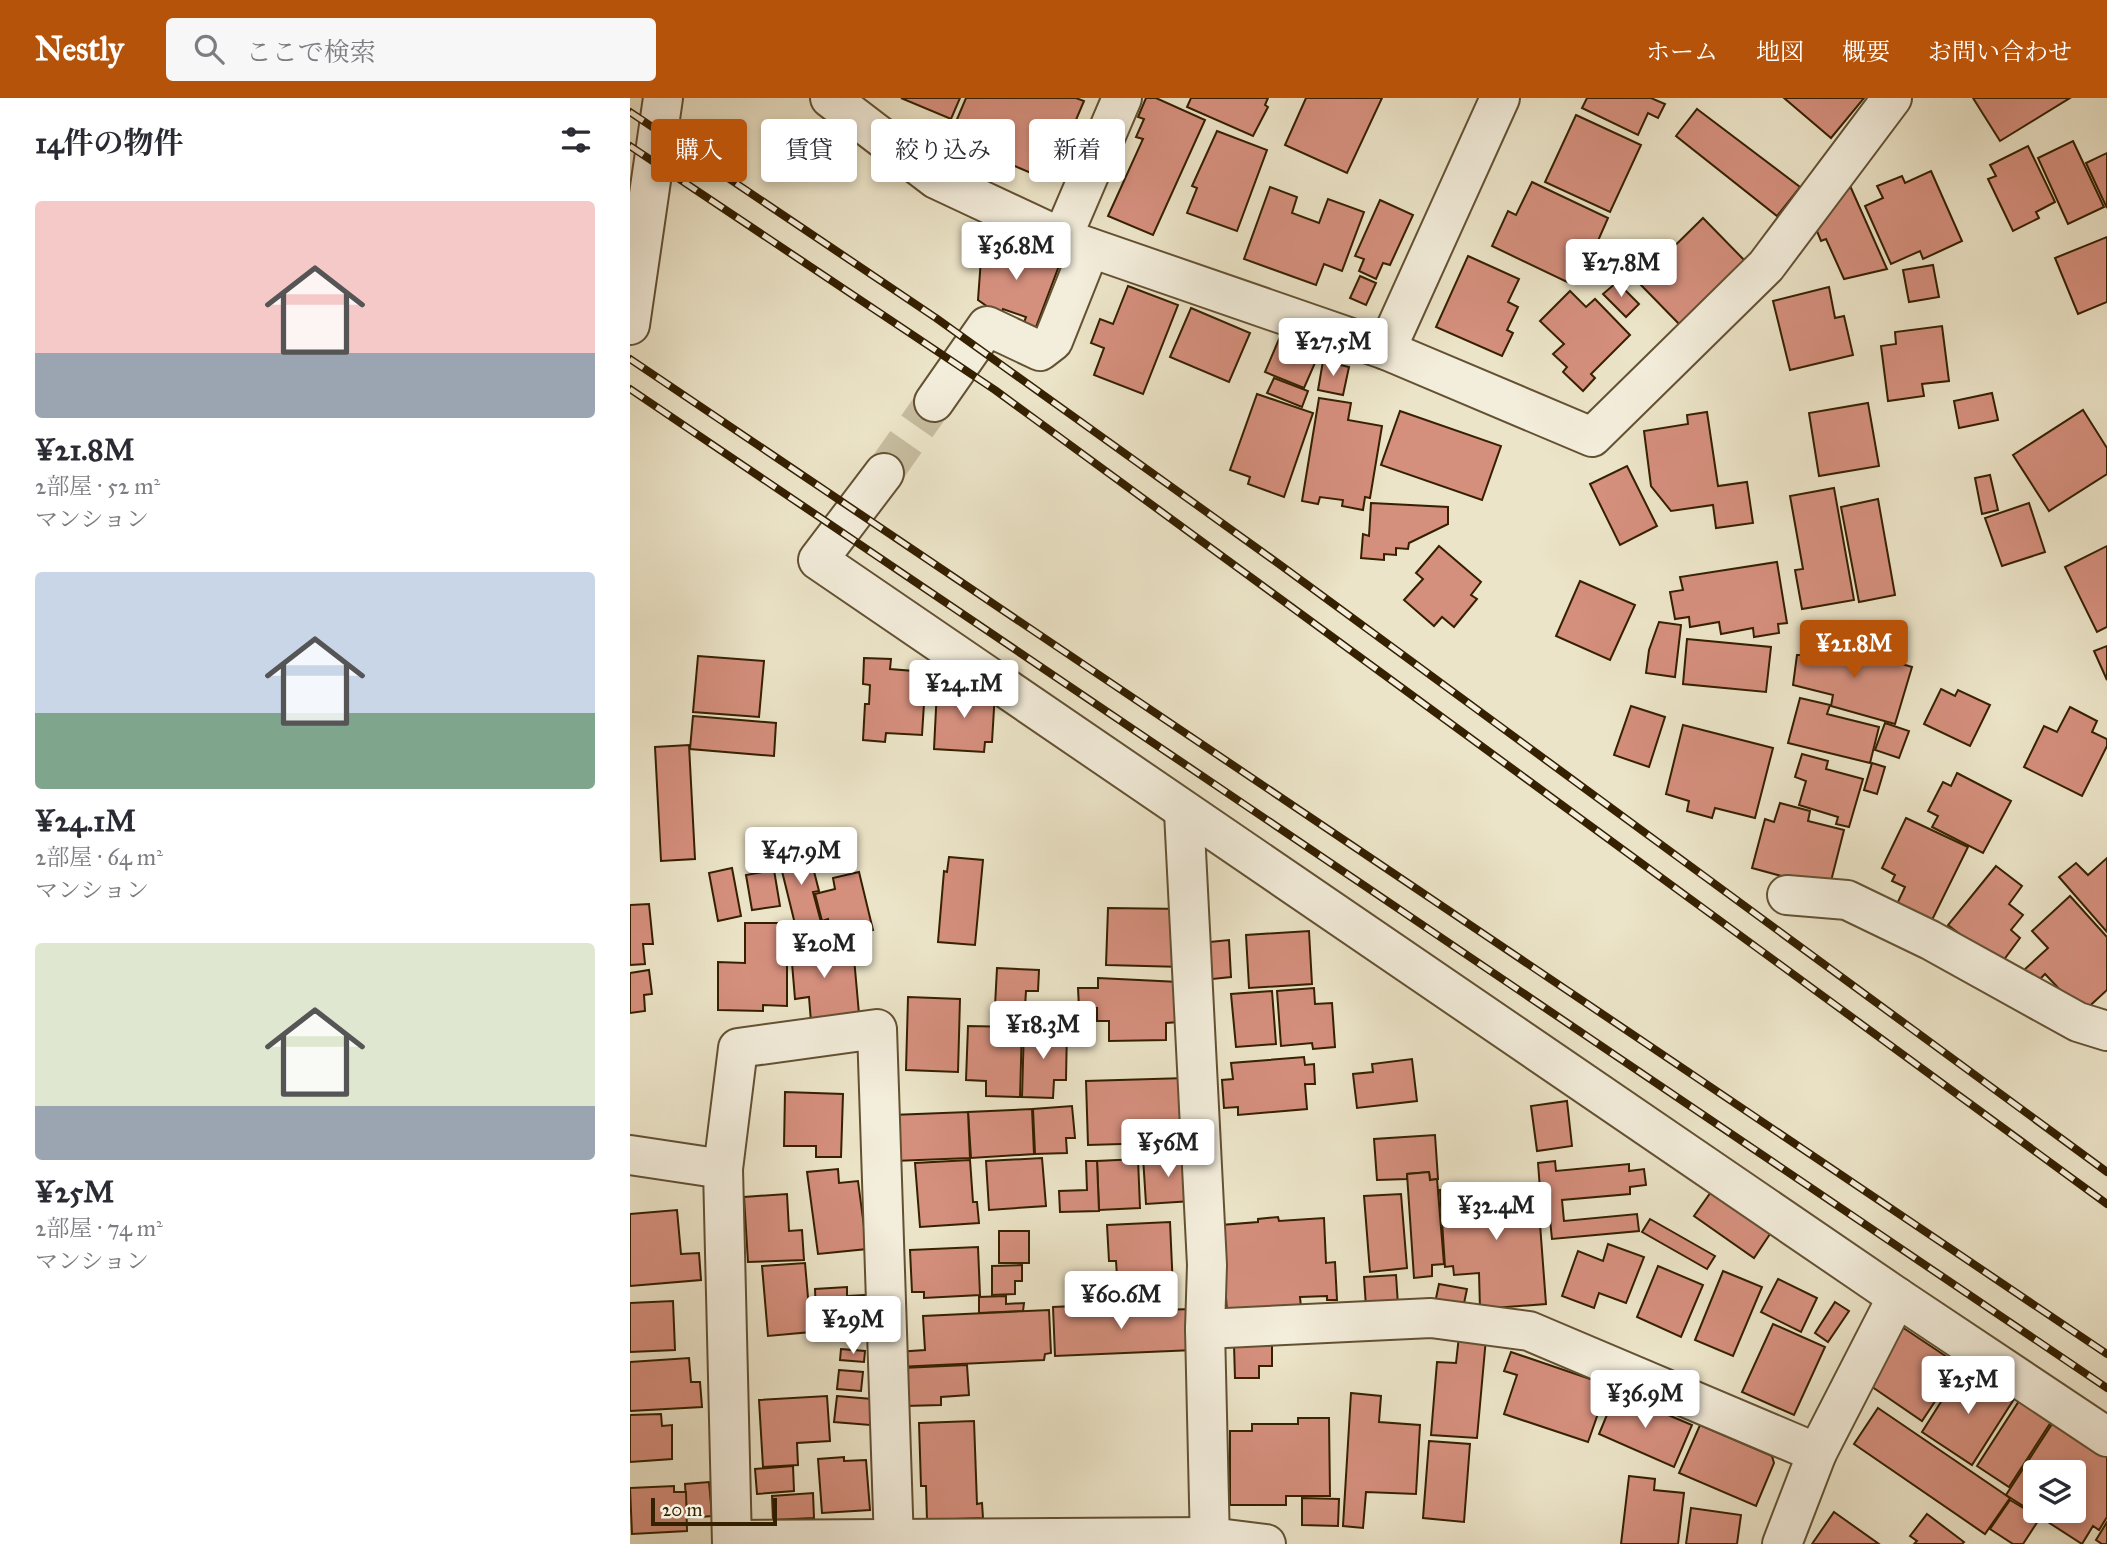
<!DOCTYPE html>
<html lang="ja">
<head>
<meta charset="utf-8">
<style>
	body { margin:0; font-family:"IM FELL Great Primer","Noto Serif JP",serif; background:#f7f7f7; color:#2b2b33; height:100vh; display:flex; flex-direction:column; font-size:26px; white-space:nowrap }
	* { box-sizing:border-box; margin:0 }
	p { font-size:23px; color:#7c7c81 }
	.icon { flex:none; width:38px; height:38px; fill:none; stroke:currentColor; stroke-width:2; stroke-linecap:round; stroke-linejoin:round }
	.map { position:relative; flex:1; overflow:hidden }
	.drawer { display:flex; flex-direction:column; background:#fff; width:630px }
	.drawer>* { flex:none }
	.top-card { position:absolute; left:21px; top:21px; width:665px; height:63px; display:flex; gap:14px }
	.buttons { position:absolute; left:1393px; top:1362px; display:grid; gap:14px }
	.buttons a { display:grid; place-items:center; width:63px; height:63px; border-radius:7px; background:#fff; box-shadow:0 4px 10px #0003; font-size:35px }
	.scale { position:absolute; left:21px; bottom:18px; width:126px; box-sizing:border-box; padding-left:7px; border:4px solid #352000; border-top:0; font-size:19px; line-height:24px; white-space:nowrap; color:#352000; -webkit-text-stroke:5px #f3eddb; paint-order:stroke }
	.price { position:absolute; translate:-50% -60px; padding:0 16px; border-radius:7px; background:#fff; color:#222; font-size:23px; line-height:46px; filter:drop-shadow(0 2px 4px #0008) }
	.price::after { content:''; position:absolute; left:50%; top:42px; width:21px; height:16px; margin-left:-10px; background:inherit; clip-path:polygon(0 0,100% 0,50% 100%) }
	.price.current { background:#b45309; color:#fff }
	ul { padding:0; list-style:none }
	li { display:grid; align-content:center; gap:14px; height:371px; padding:0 35px }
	li span { display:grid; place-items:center; height:217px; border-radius:7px; color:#555 }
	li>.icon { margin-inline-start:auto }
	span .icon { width:126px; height:126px; fill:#fffc; stroke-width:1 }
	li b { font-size:30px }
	h2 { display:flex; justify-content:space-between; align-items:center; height:84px; padding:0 35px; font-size:30px }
	.pill { padding:0 24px; border-radius:7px; background:#fff; box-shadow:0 4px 10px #0003; font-size:24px; line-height:63px }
	.pill.current { background:#b45309; color:#fff }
	header { display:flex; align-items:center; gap:42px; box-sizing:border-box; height:98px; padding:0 35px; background:#b45309; color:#fff }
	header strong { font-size:33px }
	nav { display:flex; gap:38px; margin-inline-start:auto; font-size:24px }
	.search { width:490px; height:63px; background:#f7f7f7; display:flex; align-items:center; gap:18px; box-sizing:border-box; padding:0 24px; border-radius:7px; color:#7c7c81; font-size:26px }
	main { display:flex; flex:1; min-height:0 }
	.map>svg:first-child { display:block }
	.building { fill:#d58f7d; stroke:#352000; stroke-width:2; fill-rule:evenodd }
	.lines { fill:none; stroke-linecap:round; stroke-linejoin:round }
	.minor-tunnel { stroke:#c7bda0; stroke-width:38; stroke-dasharray:38 19; stroke-linecap:butt }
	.minor-casing { stroke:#635132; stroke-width:42 }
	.minor { stroke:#f3eddb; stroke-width:38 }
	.rail-casing { stroke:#352000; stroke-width:8 }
	.rail { stroke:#f3eddb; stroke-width:5; stroke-dasharray:16; stroke-linecap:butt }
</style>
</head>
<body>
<header>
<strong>Nestly</strong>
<div class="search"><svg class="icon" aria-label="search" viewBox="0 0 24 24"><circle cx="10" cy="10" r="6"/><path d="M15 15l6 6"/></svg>ここで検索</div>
<nav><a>ホーム</a><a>地図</a><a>概要</a><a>お問い合わせ</a></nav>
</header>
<main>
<section class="drawer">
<h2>14件の物件<svg class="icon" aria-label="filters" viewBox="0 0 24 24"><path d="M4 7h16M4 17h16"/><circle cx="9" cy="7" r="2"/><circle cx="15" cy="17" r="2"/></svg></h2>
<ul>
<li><span style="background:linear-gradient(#f6c9c9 70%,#9aa5b1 0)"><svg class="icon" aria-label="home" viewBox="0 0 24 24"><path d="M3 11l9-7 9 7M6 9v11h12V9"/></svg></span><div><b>¥21.8M</b><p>2部屋 · 52 m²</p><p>マンション</p></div></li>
<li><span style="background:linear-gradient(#c9d6e8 65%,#7fa58c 0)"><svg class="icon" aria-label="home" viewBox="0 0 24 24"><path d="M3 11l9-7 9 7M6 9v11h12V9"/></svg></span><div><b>¥24.1M</b><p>2部屋 · 64 m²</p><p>マンション</p></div></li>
<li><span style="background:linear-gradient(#dfe7d0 75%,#9aa5b1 0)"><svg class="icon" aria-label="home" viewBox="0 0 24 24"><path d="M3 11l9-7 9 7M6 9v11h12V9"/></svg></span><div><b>¥25M</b><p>2部屋 · 74 m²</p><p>マンション</p></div></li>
</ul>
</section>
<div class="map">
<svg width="1477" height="1446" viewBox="0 0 1477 1446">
	<rect width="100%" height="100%" fill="#ece4c8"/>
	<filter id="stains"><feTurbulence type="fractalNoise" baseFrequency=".00286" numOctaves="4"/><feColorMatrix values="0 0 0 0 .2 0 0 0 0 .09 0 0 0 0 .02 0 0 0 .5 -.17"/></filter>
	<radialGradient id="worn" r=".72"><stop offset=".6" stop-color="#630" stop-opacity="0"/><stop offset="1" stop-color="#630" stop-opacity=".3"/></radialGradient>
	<g class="building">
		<polygon points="271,0 330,0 321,21"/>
		<polygon points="336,0 446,0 454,3 420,83 354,55 357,50 336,41 339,32 325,26"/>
		<polygon points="516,0 526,0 575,22 523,137 478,118 513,41 506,39 514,21 508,19"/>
		<polygon points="561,0 638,0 635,7 638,9 623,38 557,9"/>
		<polygon points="676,0 752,0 717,75 655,47"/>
		<polygon points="957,0 1021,0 1035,6 1028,20 1018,15 1008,37 952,10"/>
		<polygon points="1154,0 1234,0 1201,40"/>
		<polygon points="1343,0 1440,0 1370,43"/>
		<polygon points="1067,11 1170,89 1147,118 1046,38"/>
		<polygon points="946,17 1011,47 980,114 915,84"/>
		<polygon points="587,33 637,52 607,133 557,115 567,90 562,88"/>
		<polygon points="1443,43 1474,109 1438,126 1408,60"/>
		<polygon points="1398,48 1425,104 1406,114 1409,120 1383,133 1358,81 1366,78 1360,67"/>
		<polygon points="1477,55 1477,110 1456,65"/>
		<polygon points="1301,73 1332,143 1293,161 1290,153 1261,166 1235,108 1253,100 1247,88 1272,78 1275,85"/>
		<polygon points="1217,81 1257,171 1214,181 1196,141 1191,143 1184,126"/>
		<polygon points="902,84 978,120 964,152 954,147 937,184 862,148 878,113 886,117"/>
		<polygon points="640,89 667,99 662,115 689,125 698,101 734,114 712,173 694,166 686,187 614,161"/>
		<polygon points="750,102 783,117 760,167 753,165 746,181 729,173 734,161 725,158"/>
		<polygon points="1073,120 1120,168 1054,231 1008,184"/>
		<polygon points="1477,139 1477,204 1448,216 1425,160"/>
		<polygon points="368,143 430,165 403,237 391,232 396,219 373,211 371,218 348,202 352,147 365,152"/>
		<polygon points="838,158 889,181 878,204 888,209 877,232 883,235 872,258 806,229"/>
		<polygon points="1303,167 1309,199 1279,204 1273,172"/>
		<polygon points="730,178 746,185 736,207 720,200"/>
		<polygon points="987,184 1009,206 996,219 973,196"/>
		<polygon points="498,188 548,207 513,296 464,277 474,250 461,245 470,221 483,226"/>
		<polygon points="1199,189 1205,220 1214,218 1223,257 1160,272 1143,203"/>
		<polygon points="940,193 956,209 965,201 1000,237 961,276 965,280 953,293 933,274 937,269 923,256 934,246 910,223"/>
		<polygon points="561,210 620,235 599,284 540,259"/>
		<polygon points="1312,228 1319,283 1292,286 1294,298 1258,303 1251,248 1266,246 1265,234"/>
		<polygon points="649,241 688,258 674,290 635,274"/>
		<polygon points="693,263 719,269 713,297 688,292"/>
		<polygon points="644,280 678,293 672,309 637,295"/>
		<polygon points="1362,295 1368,322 1329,330 1324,303"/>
		<polygon points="627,296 683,315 654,399 618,386 620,379 600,372"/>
		<polygon points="689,300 721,305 718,322 752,328 740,400 735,399 733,412 712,408 713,402 690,399 688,406 672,403"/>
		<polygon points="1238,305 1249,368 1189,378 1179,315"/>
		<polygon points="1453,312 1477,350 1477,376 1419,413 1383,357"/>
		<polygon points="770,313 871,348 852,402 751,367"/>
		<polygon points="1077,314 1088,388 1117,384 1123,425 1086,430 1083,407 1041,413 1021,388 1014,333 1058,326 1057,317"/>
		<polygon points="997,368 1027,428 990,447 960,386"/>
		<polygon points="1360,377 1368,412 1352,416 1345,380"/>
		<polygon points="1204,390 1224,502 1172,511 1165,472 1173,471 1160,398"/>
		<polygon points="1248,401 1265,497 1229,504 1211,409"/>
		<polygon points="741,405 818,409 818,426 779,445 778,451 766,450 766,457 754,456 754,462 731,460 733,436 739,438"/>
		<polygon points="1399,405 1415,454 1372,468 1355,420"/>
		<polygon points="809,448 851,484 841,497 847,501 824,529 812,519 804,528 774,502 793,481 786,475"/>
		<polygon points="1477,448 1477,529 1467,534 1435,469"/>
		<polygon points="1147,464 1157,525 1148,526 1149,535 1124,539 1123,530 1091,536 1089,524 1060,529 1059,519 1045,521 1040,494 1053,492 1050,479"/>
		<polygon points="950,483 1005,507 980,562 926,538"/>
		<polygon points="1029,524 1051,527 1045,579 1016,575 1019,552"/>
		<polygon points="1183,540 1282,569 1265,626 1201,608 1203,597 1163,587 1167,557 1179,557"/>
		<polygon points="1057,541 1141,549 1136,594 1053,586"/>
		<polygon points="1477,548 1477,582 1464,553"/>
		<polygon points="68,558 134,563 129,619 63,614"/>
		<polygon points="234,560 261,561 260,571 296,574 292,637 256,635 255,644 233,642 235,606 239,606 240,587 233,586"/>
		<polygon points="307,591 365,594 362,644 355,644 354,654 304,651"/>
		<polygon points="1311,591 1325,598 1328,592 1360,607 1340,648 1294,626"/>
		<polygon points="1170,600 1200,607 1197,616 1249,629 1240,665 1158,645"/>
		<polygon points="1001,608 1035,619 1019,669 984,657"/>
		<polygon points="1440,609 1467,623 1462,634 1477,641 1477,648 1452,698 1394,669 1414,628 1427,634"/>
		<polygon points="63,618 146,625 144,658 60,651"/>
		<polygon points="1255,625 1279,633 1269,660 1245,652"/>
		<polygon points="1053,627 1143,650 1125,720 1085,710 1082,720 1057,713 1059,703 1036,696"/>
		<polygon points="59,647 65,761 31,763 25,649"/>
		<polygon points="1172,656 1198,663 1196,671 1233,681 1219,729 1206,726 1208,719 1169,707 1176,683 1165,679"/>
		<polygon points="1242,665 1255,669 1247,696 1234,692"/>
		<polygon points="1327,675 1381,703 1353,755 1302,729 1308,718 1298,713 1313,684 1321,688"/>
		<polygon points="1150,705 1180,713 1178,723 1214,732 1199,791 1122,770 1135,721 1144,724"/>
		<polygon points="1276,720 1338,749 1302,822 1267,806 1275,789 1262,783 1265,777 1252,770"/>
		<polygon points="178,750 189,793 183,794 191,824 166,830 148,757"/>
		<polygon points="319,759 353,762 345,847 308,844 314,773 317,774"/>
		<polygon points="1477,760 1477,834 1429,779 1446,765 1458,777"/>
		<polygon points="1366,768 1392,788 1379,806 1393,817 1381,832 1390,840 1370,867 1318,827"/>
		<polygon points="102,770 111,818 88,823 79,775"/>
		<polygon points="144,772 150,808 122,812 116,777"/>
		<polygon points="229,774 243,832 203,841 198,821 192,823 185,796 205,791 203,780"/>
		<polygon points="1440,798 1477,839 1477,892 1452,915 1415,876 1406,885 1394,872 1418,850 1402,833"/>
		<polygon points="19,806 23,846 13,846 15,866 0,867 0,807"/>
		<polygon points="478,810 555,811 554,869 476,867"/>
		<polygon points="115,825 157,825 157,908 133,907 133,913 88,912 88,864 115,865"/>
		<polygon points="679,833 682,886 619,890 616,837"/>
		<polygon points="188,840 189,849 207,847 208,861 224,860 229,916 181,924 179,899 165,901 160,841"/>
		<polygon points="599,842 601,879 573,882 570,845"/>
		<polygon points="367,870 409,872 408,893 396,893 395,909 365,908"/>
		<polygon points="19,872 22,896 14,897 15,913 0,915 0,875"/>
		<polygon points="468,880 549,884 549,924 536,925 536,942 479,943 479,923 467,923 467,910 449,910 448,890 468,890"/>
		<polygon points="684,890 685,906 702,905 705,949 683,951 682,945 651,948 647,893"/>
		<polygon points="642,893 646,946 606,949 601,896"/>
		<polygon points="278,899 330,901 328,974 276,972"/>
		<polygon points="338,928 392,929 390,999 356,998 356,983 336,982"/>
		<polygon points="394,929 437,930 436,982 424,982 423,1000 392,999"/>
		<polygon points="674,959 675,967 684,966 685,986 675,986 677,1011 608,1017 608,1009 594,1010 592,982 603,981 601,965"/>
		<polygon points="782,961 787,1003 727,1010 723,976 743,974 742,966"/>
		<polygon points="556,980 561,1044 458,1047 456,983"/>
		<polygon points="155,994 213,996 211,1059 186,1059 186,1048 154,1048"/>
		<polygon points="937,1003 942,1048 907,1053 901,1008"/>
		<polygon points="442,1008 445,1040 436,1040 437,1055 405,1056 403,1011"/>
		<polygon points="402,1011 404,1056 341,1060 338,1014"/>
		<polygon points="338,1014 340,1060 264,1063 262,1017"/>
		<polygon points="805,1037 808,1081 800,1082 799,1074 777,1076 777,1081 747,1082 744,1041"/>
		<polygon points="560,1056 562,1103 516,1106 513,1059"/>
		<polygon points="412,1060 416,1108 359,1112 356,1063"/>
		<polygon points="508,1061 510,1110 469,1112 467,1063"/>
		<polygon points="340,1062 343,1104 347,1104 349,1125 290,1129 285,1065"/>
		<polygon points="456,1063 467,1063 469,1113 430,1114 429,1093 457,1092"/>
		<polygon points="925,1063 926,1073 999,1066 999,1073 1014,1071 1016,1087 1000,1089 1000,1096 932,1102 934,1123 1007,1116 1009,1133 922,1141 918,1103 911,1104 908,1065"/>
		<polygon points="208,1071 209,1085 228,1083 237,1151 188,1156 177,1074"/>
		<polygon points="799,1074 800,1082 807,1081 814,1166 802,1167 802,1178 784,1180 777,1076"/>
		<polygon points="907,1086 916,1206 850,1211 849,1175 824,1177 823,1168 815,1169 810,1092"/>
		<polygon points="1081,1094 1140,1136 1124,1160 1064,1118"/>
		<polygon points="157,1096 159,1133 172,1132 174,1162 118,1164 114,1099"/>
		<polygon points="771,1096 777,1170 740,1174 734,1098"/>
		<polygon points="47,1112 51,1156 69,1155 71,1182 0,1188 0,1116"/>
		<polygon points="648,1119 649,1123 694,1120 696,1165 705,1164 707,1202 697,1202 697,1198 670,1199 671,1209 597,1214 591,1127 628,1124 628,1121"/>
		<polygon points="1020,1121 1085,1158 1077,1171 1012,1134"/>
		<polygon points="540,1124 543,1191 488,1193 486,1163 479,1163 477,1127"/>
		<rect x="369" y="1133" width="30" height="32"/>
		<polygon points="978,1146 1014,1159 996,1205 969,1195 964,1210 932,1198 948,1153 973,1163"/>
		<polygon points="348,1149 350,1197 294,1200 294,1194 282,1194 280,1152"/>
		<polygon points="175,1165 181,1234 138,1238 132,1168"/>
		<polygon points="392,1167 392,1183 385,1183 385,1196 362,1197 362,1168"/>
		<polygon points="1028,1168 1073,1187 1051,1239 1007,1219"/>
		<polygon points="1093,1173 1132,1189 1103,1258 1065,1242"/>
		<polygon points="766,1177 768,1207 736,1209 734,1179"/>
		<polygon points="1148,1181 1187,1200 1171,1234 1131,1214"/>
		<polygon points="809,1186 837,1191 833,1210 805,1205"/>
		<polygon points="217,1189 217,1198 234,1197 236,1238 187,1239 185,1191"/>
		<polygon points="376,1198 376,1206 394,1205 393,1213 349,1215 349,1199"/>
		<polygon points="43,1203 45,1252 0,1254 0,1205"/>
		<polygon points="1205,1204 1219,1213 1198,1244 1185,1235"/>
		<polygon points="468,1207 468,1214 561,1211 564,1252 425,1258 423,1209"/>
		<polygon points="419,1212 421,1255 415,1256 414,1262 267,1269 266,1254 295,1252 293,1218"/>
		<polygon points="1143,1226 1195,1249 1164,1317 1112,1294"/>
		<polygon points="1272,1229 1329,1267 1292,1323 1235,1284"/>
		<polygon points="829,1238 856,1240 847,1340 801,1337 807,1264 826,1265"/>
		<polygon points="604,1247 642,1247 642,1268 629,1268 629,1280 605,1280"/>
		<polygon points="211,1251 235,1253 234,1264 210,1262"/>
		<polygon points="881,1254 978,1287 958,1344 874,1316 887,1277 874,1273"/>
		<polygon points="59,1260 61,1284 70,1284 72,1309 0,1313 0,1264"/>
		<polygon points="337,1267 339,1297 311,1299 311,1307 275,1308 272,1270"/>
		<polygon points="1333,1269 1384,1301 1342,1367 1292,1334"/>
		<polygon points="209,1272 233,1274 231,1293 207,1291"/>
		<polygon points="721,1295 751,1298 749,1324 790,1327 786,1396 736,1394 733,1430 713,1428"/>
		<polygon points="986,1295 1062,1327 1044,1369 969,1336"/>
		<polygon points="197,1298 200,1343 167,1345 168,1367 133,1369 129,1302"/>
		<polygon points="207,1298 242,1301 240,1327 204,1324"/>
		<polygon points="1389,1303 1421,1324 1379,1389 1347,1368"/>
		<polygon points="1248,1310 1380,1400 1355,1436 1224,1346"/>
		<polygon points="31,1316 32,1328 42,1327 42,1361 0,1364 0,1317"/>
		<polygon points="668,1320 699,1320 700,1398 656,1398 656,1407 600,1407 600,1333 622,1333 622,1326 668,1326"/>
		<polygon points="344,1323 347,1406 352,1405 353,1420 297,1422 296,1388 291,1388 289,1325"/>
		<path d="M1424,1323L1477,1357V1419L1469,1432L1463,1428L1452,1446L1376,1397ZM1405,1374H1444V1412H1405Z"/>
		<polygon points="1070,1327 1142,1358 1144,1365 1126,1408 1049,1375"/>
		<polygon points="799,1343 840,1346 834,1424 793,1420"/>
		<polygon points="214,1359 214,1363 236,1362 240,1412 192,1415 188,1361"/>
		<polygon points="163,1368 164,1393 127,1396 125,1371"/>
		<polygon points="999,1378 1025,1381 1024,1392 1054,1395 1048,1446 991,1446"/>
		<polygon points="79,1384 82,1418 57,1420 55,1386"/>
		<polygon points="44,1388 44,1394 56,1394 57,1433 2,1436 0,1390"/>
		<polygon points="183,1395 184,1420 143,1422 142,1398"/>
		<polygon points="672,1400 709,1401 708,1428 672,1427"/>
		<polygon points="1380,1402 1410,1420 1393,1446 1383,1446 1360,1431"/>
		<polygon points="1061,1410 1111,1417 1107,1446 1056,1446"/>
		<polygon points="1204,1414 1249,1446 1182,1446"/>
		<polygon points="1297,1416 1334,1444 1332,1446 1284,1446 1287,1443 1280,1438"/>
		<polygon points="1477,1424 1477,1446 1472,1446 1466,1442"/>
	</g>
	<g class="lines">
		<polyline class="minor-tunnel" points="254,375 304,304"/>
		<defs>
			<g id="minor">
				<polyline points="200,0 306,81 432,140 756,252 962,339 1136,168 1262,0"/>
				<polyline points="432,140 492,0"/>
				<polyline points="0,227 33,0"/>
				<polyline points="756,252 870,0"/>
				<polyline points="304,304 357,228 410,253 423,243 460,150"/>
				<polyline points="254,375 188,462 1267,1199 1477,1339"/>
				<polyline points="554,714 577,1167 575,1231 580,1446"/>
				<polyline points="1157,797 1217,802 1300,842 1448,924 1477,933"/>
				<polyline points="0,1057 93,1071 102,1446"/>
				<polyline points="93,1071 108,950 247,931 264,1446"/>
				<polyline points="575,1231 801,1220 899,1233 1187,1355"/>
				<polyline points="102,1442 580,1439 636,1446"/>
				<polyline points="1152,1446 1187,1355 1267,1199"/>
			</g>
		</defs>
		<use href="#minor" class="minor-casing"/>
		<use href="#minor" class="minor"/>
		<defs>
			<g id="rail">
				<polyline points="0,14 306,220 649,466 1477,1074"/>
				<polyline points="0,48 365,292 1477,1106"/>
				<polyline points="0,261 1477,1256"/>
				<polyline points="0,291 1477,1290"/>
			</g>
		</defs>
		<use href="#rail" class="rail-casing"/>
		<use href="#rail" class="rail"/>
	</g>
	<rect width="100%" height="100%" filter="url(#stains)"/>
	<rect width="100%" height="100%" fill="url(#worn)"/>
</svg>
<div class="buttons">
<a><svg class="icon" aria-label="layers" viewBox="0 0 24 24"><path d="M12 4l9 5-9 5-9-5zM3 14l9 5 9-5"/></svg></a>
</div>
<div class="scale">20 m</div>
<b class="price" style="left:386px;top:184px">¥36.8M</b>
<b class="price" style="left:991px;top:201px">¥27.8M</b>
<b class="price" style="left:703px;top:280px">¥27.5M</b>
<b class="price current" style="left:1224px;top:582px">¥21.8M</b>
<b class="price" style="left:334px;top:622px">¥24.1M</b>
<b class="price" style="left:171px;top:789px">¥47.9M</b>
<b class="price" style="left:194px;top:882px">¥20M</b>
<b class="price" style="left:413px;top:963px">¥18.3M</b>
<b class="price" style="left:538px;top:1081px">¥56M</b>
<b class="price" style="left:866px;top:1144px">¥32.4M</b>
<b class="price" style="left:491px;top:1233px">¥60.6M</b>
<b class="price" style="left:223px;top:1258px">¥29M</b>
<b class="price" style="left:1338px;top:1318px">¥25M</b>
<b class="price" style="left:1015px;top:1332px">¥36.9M</b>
<div class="top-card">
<a class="pill current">購入</a>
<a class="pill">賃貸</a>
<a class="pill">絞り込み</a>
<a class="pill">新着</a>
</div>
</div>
</main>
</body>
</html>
